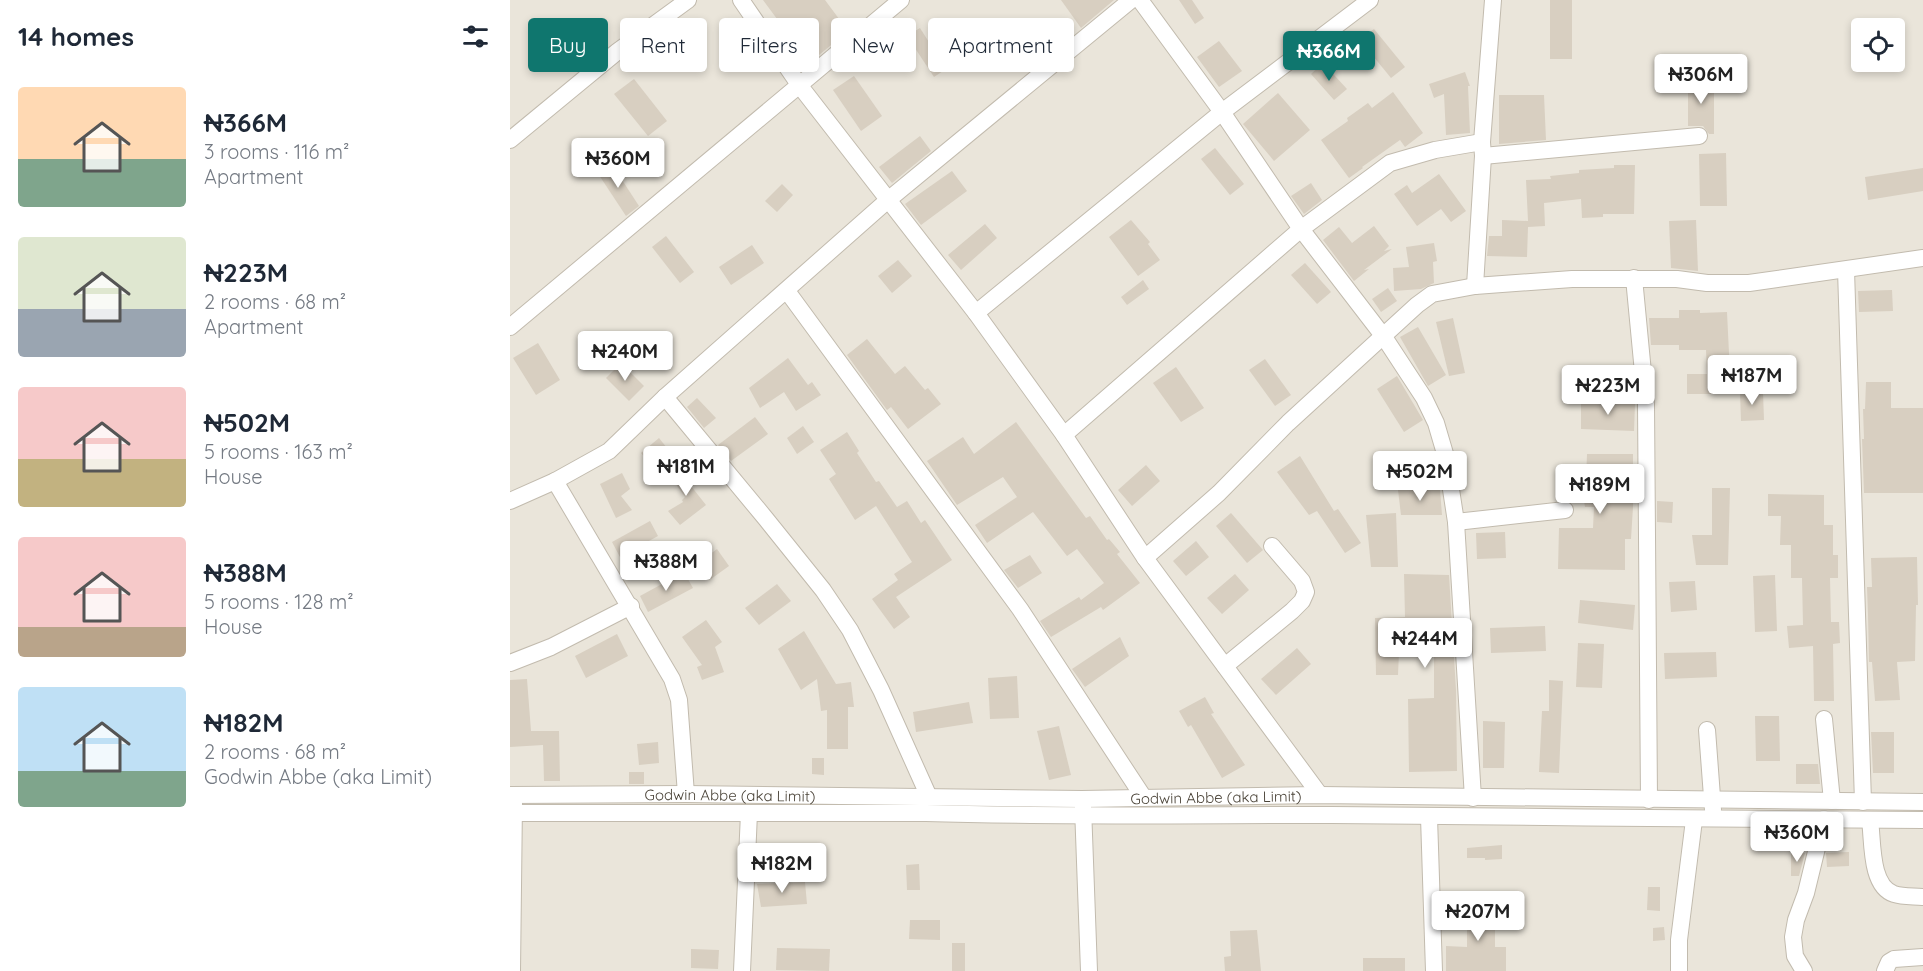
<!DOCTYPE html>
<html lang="en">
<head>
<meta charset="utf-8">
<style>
	body { margin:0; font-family:Quicksand,sans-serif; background:#f2f2f3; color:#1f2937; height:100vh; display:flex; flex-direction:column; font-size:22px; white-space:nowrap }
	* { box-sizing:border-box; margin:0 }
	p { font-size:20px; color:#747a83 }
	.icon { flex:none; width:33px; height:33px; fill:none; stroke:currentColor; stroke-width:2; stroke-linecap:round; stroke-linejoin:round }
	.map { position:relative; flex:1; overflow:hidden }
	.details { display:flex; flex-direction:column; background:#fff; width:510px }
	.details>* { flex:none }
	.guide { position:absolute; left:18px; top:18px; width:570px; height:54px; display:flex; gap:12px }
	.fabs { position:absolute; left:1341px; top:18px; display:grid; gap:12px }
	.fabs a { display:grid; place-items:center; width:54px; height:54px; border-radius:6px; background:#fff; box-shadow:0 3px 9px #0003; font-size:30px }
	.price { position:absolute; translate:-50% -51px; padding:0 14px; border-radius:6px; background:#fff; color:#222; font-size:20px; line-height:39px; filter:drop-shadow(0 2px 3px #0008) }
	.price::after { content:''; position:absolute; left:50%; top:36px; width:18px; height:14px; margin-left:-9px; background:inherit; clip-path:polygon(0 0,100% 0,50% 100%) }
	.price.on { background:#0f766e; color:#fff }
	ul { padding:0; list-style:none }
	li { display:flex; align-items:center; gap:18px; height:150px; padding:0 18px }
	li span { display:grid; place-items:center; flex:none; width:168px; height:120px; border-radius:6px; color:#555 }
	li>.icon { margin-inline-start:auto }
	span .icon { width:72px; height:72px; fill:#fffc; stroke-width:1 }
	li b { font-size:26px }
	h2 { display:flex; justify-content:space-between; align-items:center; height:72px; padding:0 18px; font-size:26px }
	.chip { padding:0 21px; border-radius:6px; background:#fff; box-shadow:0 3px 9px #0003; font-size:21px; line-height:54px }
	.chip.on { background:#0f766e; color:#fff }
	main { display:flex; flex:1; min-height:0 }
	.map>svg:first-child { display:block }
	.residential { fill:#eae5da; fill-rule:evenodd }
	.building { fill:#d8cfc1 }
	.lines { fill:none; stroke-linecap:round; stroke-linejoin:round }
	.minor-casing { stroke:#c2bbae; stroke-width:18 }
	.minor { stroke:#fff; stroke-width:16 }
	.labels { text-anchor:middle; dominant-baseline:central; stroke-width:4.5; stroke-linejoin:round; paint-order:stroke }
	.street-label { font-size:15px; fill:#4b4439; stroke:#fff }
</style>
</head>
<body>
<main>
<section class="details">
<h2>14 homes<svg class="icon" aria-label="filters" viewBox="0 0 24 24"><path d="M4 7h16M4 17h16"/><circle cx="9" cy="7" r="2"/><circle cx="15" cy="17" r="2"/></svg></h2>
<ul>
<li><span style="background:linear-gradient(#ffd9b3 60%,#7fa58c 0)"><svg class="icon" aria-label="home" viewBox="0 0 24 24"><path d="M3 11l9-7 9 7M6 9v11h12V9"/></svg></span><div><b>₦366M</b><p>3 rooms · 116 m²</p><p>Apartment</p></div></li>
<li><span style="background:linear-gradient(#dfe7d0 60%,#9aa5b1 0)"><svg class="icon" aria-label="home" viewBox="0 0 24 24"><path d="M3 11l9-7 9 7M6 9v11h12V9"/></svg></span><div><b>₦223M</b><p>2 rooms · 68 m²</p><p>Apartment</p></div></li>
<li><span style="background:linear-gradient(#f6c9c9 60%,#c2b280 0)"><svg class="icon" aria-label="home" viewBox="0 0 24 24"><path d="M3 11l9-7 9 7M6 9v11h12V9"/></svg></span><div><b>₦502M</b><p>5 rooms · 163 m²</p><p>House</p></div></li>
<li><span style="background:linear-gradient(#f6c9c9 75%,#b9a48a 0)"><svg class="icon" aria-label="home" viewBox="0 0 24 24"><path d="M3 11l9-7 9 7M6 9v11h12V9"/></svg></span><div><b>₦388M</b><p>5 rooms · 128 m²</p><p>House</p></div></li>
<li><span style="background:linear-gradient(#bfe0f5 70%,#7fa58c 0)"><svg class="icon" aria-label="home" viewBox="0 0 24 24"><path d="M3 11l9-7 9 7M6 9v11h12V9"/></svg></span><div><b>₦182M</b><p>2 rooms · 68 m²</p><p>Godwin Abbe (aka Limit)</p></div></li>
</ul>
</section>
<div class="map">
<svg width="1413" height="971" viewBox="0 0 1413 971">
	<rect width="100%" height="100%" fill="#f6f3ec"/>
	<path class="residential" d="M0,0H1413V971H0ZM1352,28H1384V62H1352Z"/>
	<g class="building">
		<polygon points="253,0 315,0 338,31 297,65 282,41 281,42 268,25 270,23"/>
		<polygon points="551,0 604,0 571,28"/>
		<polygon points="669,0 682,0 694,18 685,24"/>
		<rect x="1040" y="0" width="22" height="59"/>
		<polygon points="410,28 436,69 424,77 397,36"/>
		<polygon points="864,29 895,67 881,78 850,40"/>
		<polygon points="709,41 732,71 709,87 687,57"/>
		<polygon points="813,63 837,89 824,100 801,74"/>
		<polygon points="955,72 960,86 958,86 960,133 936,135 934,94 924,98 919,84"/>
		<polygon points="344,76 372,116 351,131 323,90"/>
		<polygon points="124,79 157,121 138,136 104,94"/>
		<polygon points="1178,81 1204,81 1204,134 1199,134 1193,126 1178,126"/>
		<polygon points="883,92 913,133 895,147 890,140 852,167 853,168 839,178 811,140 838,121 837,118 858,103 862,108"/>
		<polygon points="768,93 800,130 764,161 733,124"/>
		<polygon points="989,95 1034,95 1036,140 989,144"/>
		<polygon points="410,136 421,151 382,183 369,167"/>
		<polygon points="705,148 734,184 720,195 691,159"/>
		<polygon points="1216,153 1217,206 1190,206 1189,154"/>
		<polygon points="101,163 129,206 116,216 87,172"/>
		<polygon points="1104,165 1125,165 1124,214 1093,214 1093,217 1072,218 1071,199 1034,203 1035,226 1018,227 1017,257 977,256 979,236 992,236 992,220 1018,221 1016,180 1041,179 1040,176 1069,173 1069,170 1104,168"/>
		<polygon points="1413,168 1413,191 1358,200 1355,177"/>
		<polygon points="442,171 457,191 411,225 395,204"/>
		<polygon points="929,174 956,211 941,222 931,209 907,226 884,194 897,185 902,193"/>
		<polygon points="801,183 812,200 794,214 781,196"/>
		<polygon points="272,184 283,195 267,212 255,201"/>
		<polygon points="621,220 640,242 638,244 650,260 628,276 599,237"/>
		<polygon points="1186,220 1188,271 1161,268 1159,221"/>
		<polygon points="475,224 487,238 451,270 438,255"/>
		<polygon points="864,226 879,246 874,251 882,249 854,270 859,269 844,281 813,240 829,227 842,243"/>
		<polygon points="156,236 184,272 170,283 142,247"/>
		<polygon points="924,243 927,261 923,262 924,283 911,289 884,291 883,268 899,267 896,247"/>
		<polygon points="242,245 254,263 221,285 209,267"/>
		<polygon points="388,260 402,276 382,293 368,276"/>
		<polygon points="795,263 821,292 807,304 781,275"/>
		<polygon points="633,280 639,289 617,305 611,297"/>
		<polygon points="878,288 887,301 871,312 862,299"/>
		<polygon points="1382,290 1383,311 1349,312 1348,291"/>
		<polygon points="1169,310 1190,310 1190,313 1217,312 1220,374 1228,374 1228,394 1177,394 1177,374 1197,374 1196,350 1169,350 1169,345 1141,345 1139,318 1169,318"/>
		<polygon points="943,318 955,373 939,376 926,322"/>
		<polygon points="908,327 936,375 918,386 890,337"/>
		<polygon points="357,339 385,374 395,366 415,390 418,388 431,404 398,429 381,407 377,410 337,355"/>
		<polygon points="28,343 50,380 26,395 3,358"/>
		<polygon points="278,358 298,385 302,382 311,395 286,411 274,392 250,408 239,388"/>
		<polygon points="755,359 781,395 765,406 739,370"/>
		<polygon points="111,363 134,386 119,401 96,378"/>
		<polygon points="666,367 694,408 671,422 643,383"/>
		<polygon points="887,376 913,420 894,432 867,389"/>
		<polygon points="1356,382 1381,382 1381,408 1413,408 1413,493 1354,493 1352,439 1354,439 1353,409 1355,409"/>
		<polygon points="1230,392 1253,392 1254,420 1231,421"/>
		<polygon points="187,398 206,418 194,428 177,407"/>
		<polygon points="1071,401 1125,404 1124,431 1071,429"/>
		<polygon points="245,417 258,434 221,461 208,445"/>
		<polygon points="506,422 576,518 580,516 597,540 599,539 610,552 607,554 630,583 593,610 591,607 541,637 530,621 569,597 571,600 594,583 567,549 557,556 523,512 477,543 465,525 507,497 493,477 447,505 417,461 453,437 464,454"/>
		<polygon points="293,426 304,442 287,454 277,438"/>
		<polygon points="337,432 349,451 347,453 366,482 369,481 387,507 397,501 411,523 415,520 442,560 386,597 400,617 384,629 362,599 388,580 384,574 402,562 366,506 345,520 319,479 326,474 310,450"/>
		<polygon points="149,438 161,453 144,468 131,453"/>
		<polygon points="1077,454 1123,454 1123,507 1121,539 1115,539 1115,570 1048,569 1049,528 1083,528 1084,507 1075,507 1074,501 1048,500 1048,480 1076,480"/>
		<polygon points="790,456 824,511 828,509 851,543 835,553 807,511 799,515 767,472"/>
		<polygon points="179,464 186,474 177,481 196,505 170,525 158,511 173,502 172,500 175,497 161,477"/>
		<polygon points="636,465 650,481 622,506 608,490"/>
		<polygon points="112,473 120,489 111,496 122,510 106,518 90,484"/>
		<polygon points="1202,488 1220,488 1218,565 1186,565 1182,535 1202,535"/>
		<polygon points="888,490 930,490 932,515 891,515"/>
		<polygon points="1258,494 1314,495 1314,525 1323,525 1323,555 1328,555 1328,578 1320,578 1321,622 1329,622 1330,643 1323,644 1324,701 1304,701 1303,646 1279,648 1277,626 1293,625 1292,578 1281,578 1281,545 1270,545 1271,516 1258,516"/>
		<polygon points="1147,501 1163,502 1162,523 1147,522"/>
		<polygon points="721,513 753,550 737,563 706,526"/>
		<polygon points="886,513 888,567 861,567 856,515"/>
		<polygon points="140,521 148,536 110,557 102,542"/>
		<polygon points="995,532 996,558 967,559 966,533"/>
		<polygon points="686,541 699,557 676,576 663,561"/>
		<polygon points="207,549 219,566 201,579 188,563"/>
		<polygon points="520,555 532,573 508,588 494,570"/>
		<polygon points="1407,557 1408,605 1406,605 1405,661 1387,662 1390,700 1365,701 1362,662 1359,662 1358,615 1357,587 1362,587 1361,558"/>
		<polygon points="174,572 183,588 138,612 130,596"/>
		<polygon points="725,574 739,590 712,614 697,598"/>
		<polygon points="894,574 939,575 946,690 947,771 899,772 898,699 924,698 924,652 889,652 888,675 866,675 865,618 895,617"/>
		<polygon points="1265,575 1267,631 1245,632 1243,576"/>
		<polygon points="1185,581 1187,610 1161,612 1159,582"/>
		<polygon points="267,584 281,601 249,625 235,608"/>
		<polygon points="1070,600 1125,605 1123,630 1068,623"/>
		<polygon points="196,620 212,642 205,647 214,672 192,680 187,667 192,665 172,637"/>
		<polygon points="1035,626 1036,651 981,653 980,628"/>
		<polygon points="294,631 326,684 341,682 344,707 338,707 338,749 317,749 317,710 311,711 307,679 291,690 268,649"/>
		<polygon points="107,634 118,656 76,678 65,656"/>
		<polygon points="610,637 619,656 575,687 562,669"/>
		<polygon points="1068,643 1094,644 1092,688 1066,687"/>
		<polygon points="787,648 801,664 766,695 751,679"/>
		<polygon points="1206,652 1207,677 1155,679 1154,653"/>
		<polygon points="507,676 509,718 480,719 478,678"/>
		<polygon points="17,679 21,731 49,731 50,781 34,781 33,745 0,747 0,680"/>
		<polygon points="1039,680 1053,681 1049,773 1029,772 1032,711 1039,711"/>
		<polygon points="695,697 704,713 701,714 735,765 712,778 681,725 678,727 669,711"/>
		<polygon points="459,702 463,723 406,732 403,712"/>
		<polygon points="1245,716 1269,716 1270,761 1246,761"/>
		<polygon points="973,721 995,722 994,768 973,768"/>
		<polygon points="549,726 561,775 539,780 527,731"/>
		<polygon points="1361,732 1384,732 1384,773 1363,773"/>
		<polygon points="148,742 149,763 129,765 127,744"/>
		<polygon points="302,758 314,758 314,775 302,774"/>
		<polygon points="1286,764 1308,764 1310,784 1286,784"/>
		<rect x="119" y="772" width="15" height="12"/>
		<polygon points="992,845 992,859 975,860 975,858 957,858 957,848"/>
		<polygon points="1339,852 1339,866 1317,867 1316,853"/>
		<polygon points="1281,853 1295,853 1289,876 1281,876"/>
		<polygon points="409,864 410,890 397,890 396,865"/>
		<polygon points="295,882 297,904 251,907 247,884"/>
		<polygon points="1138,887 1150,887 1150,911 1137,910"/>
		<polygon points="957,900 985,900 985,947 996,947 996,971 936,971 936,946 957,947"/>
		<polygon points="400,920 430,920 430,940 399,939"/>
		<polygon points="1154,927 1155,940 1143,941 1143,928"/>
		<polygon points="747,930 751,971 715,971 714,957 721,956 720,931"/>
		<rect x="442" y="943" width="13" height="28"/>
		<polygon points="267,948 320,949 319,971 266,970"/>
		<polygon points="181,949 209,950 208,969 181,968"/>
		<rect x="853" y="958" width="42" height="13"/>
	</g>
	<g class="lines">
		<defs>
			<g id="minor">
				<polyline points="231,0 290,86 466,313 554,435 635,558 810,795"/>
				<polyline points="630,0 712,112 791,229 874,337 914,398 926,423 936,457 946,522 963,798"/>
				<polyline points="0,140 108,51 178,0"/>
				<polyline points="973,156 1189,136"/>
				<polyline points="1336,270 1353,802"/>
				<polyline points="1124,278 1136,404 1139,800"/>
				<polyline points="965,286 973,156 972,142 983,0"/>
				<polyline points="277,291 510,609 634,798"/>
				<polyline points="466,313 712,112 860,0"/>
				<polyline points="0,327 391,0"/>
				<polyline points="155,397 256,519 313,590 340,630 371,690 419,797"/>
				<polyline points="554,435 791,229 880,163 925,150 972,142"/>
				<polyline points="45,481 162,679 169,700 176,794"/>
				<polyline points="0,501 45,481 99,451 155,397 378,200 621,0"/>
				<polyline points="946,522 1055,510"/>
				<polyline points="635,558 709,493 778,423 907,305 922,294 965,286 1062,279 1167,279 1197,283 1239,283 1413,258"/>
				<polyline points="0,663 41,647 121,606"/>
				<polyline points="715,666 782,611 792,601 796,592 792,581 762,546"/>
				<polyline points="1314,719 1322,801"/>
				<polyline points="1197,730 1203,810"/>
				<path id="s1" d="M0,795L176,794L572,799L810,795L1413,802"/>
				<polyline points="573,807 579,971"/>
				<path d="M0,813H416C551,817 686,815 822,815C1019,816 1216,820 1413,820"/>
				<polyline points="919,817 924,971"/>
				<path d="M1360,820C1363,842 1360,886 1384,894C1393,897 1404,896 1413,897"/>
				<polyline points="2,971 4,802"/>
				<polyline points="232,971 239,813"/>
				<polyline points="1169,971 1169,940 1184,820"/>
				<polyline points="1294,971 1285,956 1283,937 1286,920 1296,893 1314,819"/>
				<polyline points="1375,971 1379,962 1384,959 1413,957"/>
			</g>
		</defs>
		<use href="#minor" class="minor-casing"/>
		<use href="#minor" class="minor"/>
	</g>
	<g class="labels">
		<g class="street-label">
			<text stroke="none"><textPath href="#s1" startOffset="220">Godwin Abbe (aka Limit)</textPath></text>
			<text stroke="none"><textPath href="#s1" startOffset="706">Godwin Abbe (aka Limit)</textPath></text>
		</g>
	</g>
</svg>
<div class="fabs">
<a><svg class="icon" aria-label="locate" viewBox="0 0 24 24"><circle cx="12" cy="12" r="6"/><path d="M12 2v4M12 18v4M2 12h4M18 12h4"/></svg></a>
</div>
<b class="price on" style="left:819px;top:82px">₦366M</b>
<b class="price" style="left:1191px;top:105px">₦306M</b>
<b class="price" style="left:108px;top:189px">₦360M</b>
<b class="price" style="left:115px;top:382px">₦240M</b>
<b class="price" style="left:1242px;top:406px">₦187M</b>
<b class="price" style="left:1098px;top:416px">₦223M</b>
<b class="price" style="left:176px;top:497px">₦181M</b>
<b class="price" style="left:910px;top:502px">₦502M</b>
<b class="price" style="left:1090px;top:515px">₦189M</b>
<b class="price" style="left:156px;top:592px">₦388M</b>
<b class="price" style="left:915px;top:669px">₦244M</b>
<b class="price" style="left:1287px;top:863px">₦360M</b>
<b class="price" style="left:272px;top:894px">₦182M</b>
<b class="price" style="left:968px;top:942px">₦207M</b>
<div class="guide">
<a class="chip on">Buy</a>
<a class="chip">Rent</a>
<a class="chip">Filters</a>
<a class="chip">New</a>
<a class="chip">Apartment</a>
</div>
</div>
</main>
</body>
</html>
